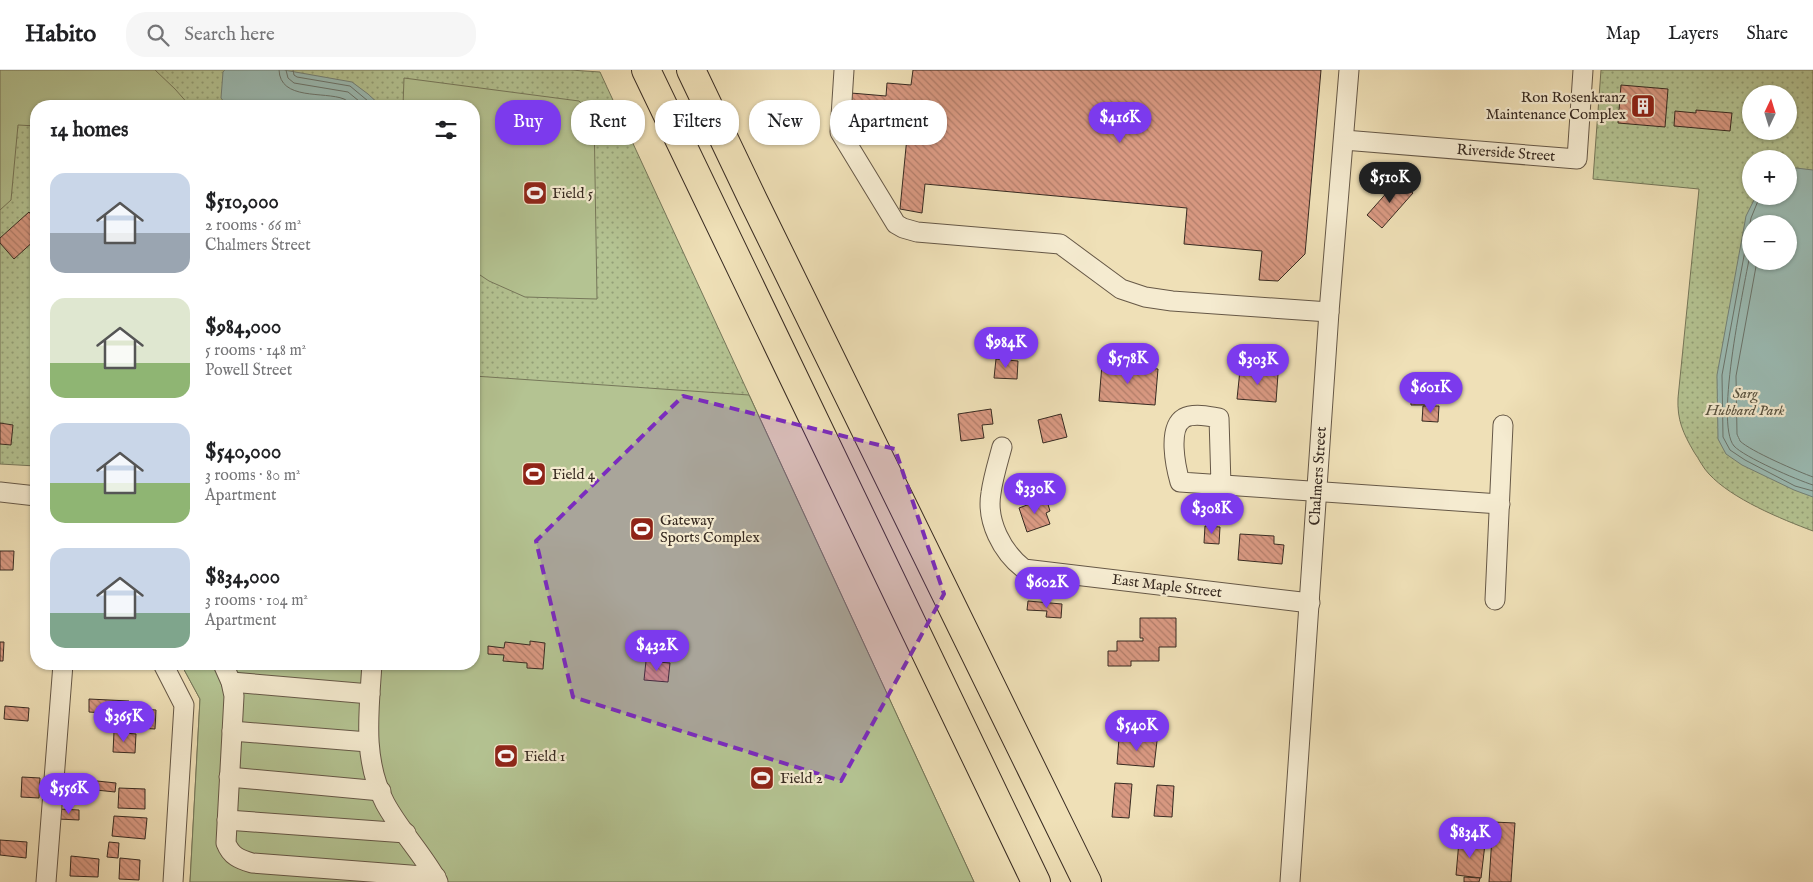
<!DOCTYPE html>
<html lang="en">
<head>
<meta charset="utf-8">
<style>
	body { margin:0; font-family:"IM FELL English",serif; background:#f6f6f6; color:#202124; height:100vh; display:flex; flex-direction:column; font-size:19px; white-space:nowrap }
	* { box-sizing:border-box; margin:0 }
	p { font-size:16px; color:#757577 }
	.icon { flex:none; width:28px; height:28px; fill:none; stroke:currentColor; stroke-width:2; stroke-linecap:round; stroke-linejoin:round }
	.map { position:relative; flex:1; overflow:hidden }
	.sheet { position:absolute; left:30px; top:30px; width:450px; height:570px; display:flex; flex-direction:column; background:#fff; border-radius:20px; box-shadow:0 1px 4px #0004 }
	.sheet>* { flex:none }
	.top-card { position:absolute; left:495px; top:30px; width:475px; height:45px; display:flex; gap:10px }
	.needle { width:32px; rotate:4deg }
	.tools { position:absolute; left:1742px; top:15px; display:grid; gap:10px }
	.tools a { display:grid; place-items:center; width:55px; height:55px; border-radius:50%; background:#fff; box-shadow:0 1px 4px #0004; font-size:25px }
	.price { position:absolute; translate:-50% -42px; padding:0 11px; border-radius:18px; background:#7c3aed; color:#fff; font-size:16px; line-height:32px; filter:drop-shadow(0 1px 2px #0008) }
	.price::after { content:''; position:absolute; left:50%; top:30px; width:15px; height:11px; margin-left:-8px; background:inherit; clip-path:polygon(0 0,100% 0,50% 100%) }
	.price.selected { background:#222; color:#fff }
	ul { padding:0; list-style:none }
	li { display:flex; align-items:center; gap:15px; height:125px; padding:0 20px }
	li span { display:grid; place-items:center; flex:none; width:140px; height:100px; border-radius:15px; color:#555 }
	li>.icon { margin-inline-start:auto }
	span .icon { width:60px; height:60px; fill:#fffc; stroke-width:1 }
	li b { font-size:21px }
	h2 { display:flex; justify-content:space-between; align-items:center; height:60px; padding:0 20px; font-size:21px }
	.pill { padding:0 18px; border-radius:20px; background:#fff; box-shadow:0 1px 4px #0004; font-size:18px; line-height:45px }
	.pill.selected { background:#7c3aed; color:#fff }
	header { display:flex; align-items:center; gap:30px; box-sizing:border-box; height:70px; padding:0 25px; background:#fff; border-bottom:1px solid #e0e0e0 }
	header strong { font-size:24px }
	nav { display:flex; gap:28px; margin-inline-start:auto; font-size:18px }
	.search { width:350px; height:45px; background:#f6f6f6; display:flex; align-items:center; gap:12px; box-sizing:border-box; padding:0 18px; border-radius:20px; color:#757577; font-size:19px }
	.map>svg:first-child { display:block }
	.green { fill:url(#green-dots); stroke:#76775a; fill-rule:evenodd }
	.pitch { fill:#b4c392; stroke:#76775a }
	.water { fill:#9bbcb5; stroke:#73827a; fill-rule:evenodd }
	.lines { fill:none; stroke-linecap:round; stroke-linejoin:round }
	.shore { stroke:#6a746c; stroke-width:1 }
	.building { fill:url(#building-back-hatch); stroke:#382b22 }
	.minor-casing { stroke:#665847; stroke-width:21 }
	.highway-casing { stroke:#382b22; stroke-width:30 }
	.minor { stroke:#f5ebd0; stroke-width:19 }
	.highway { stroke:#efe0b7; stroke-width:28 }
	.marked { fill:#7b2cbf; fill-opacity:0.2; stroke:#7b2cbf; stroke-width:4; stroke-dasharray:10 6; stroke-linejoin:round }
	.labels { text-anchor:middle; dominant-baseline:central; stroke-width:4.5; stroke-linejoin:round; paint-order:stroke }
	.poi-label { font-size:15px; fill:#382b22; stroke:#f5ebd0; text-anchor:start }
	.street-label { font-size:15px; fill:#382b22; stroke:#f5ebd0 }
	.park-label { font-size:15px; font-style:italic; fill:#57513e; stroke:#f5ebd0 }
</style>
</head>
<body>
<header>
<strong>Habito</strong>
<div class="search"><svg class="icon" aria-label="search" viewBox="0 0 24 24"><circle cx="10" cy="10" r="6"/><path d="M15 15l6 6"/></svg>Search here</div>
<nav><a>Map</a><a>Layers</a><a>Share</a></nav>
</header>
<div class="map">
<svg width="1813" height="812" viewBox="0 0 1813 812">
	<defs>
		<pattern id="green-dots" width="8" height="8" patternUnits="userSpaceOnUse" patternTransform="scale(1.25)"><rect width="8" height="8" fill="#b4c392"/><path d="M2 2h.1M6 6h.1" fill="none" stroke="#939f77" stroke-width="1.8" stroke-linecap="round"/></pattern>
		<pattern id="building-back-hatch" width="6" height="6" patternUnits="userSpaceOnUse" patternTransform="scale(1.25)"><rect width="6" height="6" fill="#d99982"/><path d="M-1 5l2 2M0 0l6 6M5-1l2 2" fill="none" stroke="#b17d6a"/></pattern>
	</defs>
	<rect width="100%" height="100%" fill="#efe0b7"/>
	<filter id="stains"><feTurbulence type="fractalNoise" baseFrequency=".004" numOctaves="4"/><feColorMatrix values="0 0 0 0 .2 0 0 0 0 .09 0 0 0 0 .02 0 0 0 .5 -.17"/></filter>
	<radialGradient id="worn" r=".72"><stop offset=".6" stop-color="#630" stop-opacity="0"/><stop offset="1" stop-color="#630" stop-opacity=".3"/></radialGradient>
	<g class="green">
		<polygon points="0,0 570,0 600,2 974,812 190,812 200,629 181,594 474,594 474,36 36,36 36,396 0,394"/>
		<path d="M1601,0H1813V461C1781,449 1732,429 1709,404C1703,398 1699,389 1694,382C1683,363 1677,350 1678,328L1699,119L1593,109ZM1751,24H1789V61H1751ZM1751,89H1789V126H1751ZM1751,154H1789V191H1751Z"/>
	</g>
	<g class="pitch">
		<polygon points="0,0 155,0 175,19 190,36 36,36 36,56 18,55 11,130 0,140"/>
		<polygon points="404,8 579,31 594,45 597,229 525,227 489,211 474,201 474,36 403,36"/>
		<polygon points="474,306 749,325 974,812 190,812 200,629 181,594 474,594"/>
	</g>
	<g class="water">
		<polygon points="225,0 284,0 352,12 368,24 381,36 227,36 221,28 223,2"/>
		<path d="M1796,98L1813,100V427L1794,420L1742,395L1726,384L1718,369L1717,305L1746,146L1756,126H1789V99ZM1751,154H1789V191H1751Z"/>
	</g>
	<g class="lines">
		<g class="shore">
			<path d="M279,0C280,31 324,21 344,29C348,31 351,34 354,36"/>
			<polyline points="286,0 288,8 294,13 348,22 365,36"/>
			<polyline points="293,0 294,5 297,7 350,16 374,36"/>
			<polyline points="1760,126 1751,148 1722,305 1723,367 1730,380 1745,390 1795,416 1813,421"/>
			<path d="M1751,179C1745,213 1714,352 1734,376C1744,387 1797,410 1813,415"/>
			<path d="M1757,191L1736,306L1737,364C1737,365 1740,370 1740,371C1750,381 1799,402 1813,407"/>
		</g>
	</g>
	<g class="building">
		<polygon points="913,0 1321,0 1305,184 1278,211 1259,210 1262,181 1184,174 1187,138 925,114 922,143 900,139 907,67 847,61 851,23 886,26 887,13 911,15"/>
		<polygon points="1621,15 1668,19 1665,57 1618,53"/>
		<polygon points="1696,40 1732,43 1730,61 1674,56 1675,41 1696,43"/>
		<polygon points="1398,110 1413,123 1382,158 1367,145"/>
		<polygon points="29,142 36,151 36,169 14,189 0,173 0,168"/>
		<polygon points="996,289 1018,291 1017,309 994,308"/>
		<polygon points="1102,294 1158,299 1155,335 1099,331"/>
		<polygon points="1240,300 1278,304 1276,332 1237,329"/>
		<polygon points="1411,323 1434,324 1434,335 1411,335"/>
		<polygon points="1423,336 1439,336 1438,352 1422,351"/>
		<polygon points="991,339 993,354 982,355 984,368 961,371 958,344"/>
		<polygon points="1061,344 1067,367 1043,373 1038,350"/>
		<polygon points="0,353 13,355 11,375 0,374"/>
		<polygon points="1046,428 1050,441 1046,443 1050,454 1027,462 1019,438"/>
		<polygon points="1205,456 1220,457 1219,474 1204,473"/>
		<polygon points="1240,464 1274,466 1274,474 1284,475 1282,494 1238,490"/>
		<polygon points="0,481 14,481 13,500 0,500"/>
		<polygon points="1028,531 1062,534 1061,548 1046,547 1047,541 1027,540"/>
		<polygon points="1140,548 1176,548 1176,577 1159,577 1159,591 1131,591 1131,596 1108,596 1108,581 1117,581 1117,571 1143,571 1143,568 1140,568"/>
		<polygon points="530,571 545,573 543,599 527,598 527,593 503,591 504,585 488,584 488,576 504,578 505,572 530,575"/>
		<polygon points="0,572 4,572 3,591 0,591"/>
		<polygon points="646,591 670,593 668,612 644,610"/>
		<polygon points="89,629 129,631 129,638 156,640 155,659 121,657 121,644 89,642"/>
		<polygon points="5,636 29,638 28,651 4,649"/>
		<polygon points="114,662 136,664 135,683 113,682"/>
		<polygon points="1119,668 1157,671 1154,697 1117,694"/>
		<polygon points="22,707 40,708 39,728 21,727"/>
		<polygon points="97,711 116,713 115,722 96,720"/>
		<polygon points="1115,713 1132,714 1129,748 1112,747"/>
		<polygon points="1157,715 1174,716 1172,747 1154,746"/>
		<polygon points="119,718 145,719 145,739 118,738"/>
		<polygon points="59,739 79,740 79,750 58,749"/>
		<polygon points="114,746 147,748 145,769 112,766"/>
		<polygon points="1493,752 1515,753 1511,812 1489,812"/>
		<polygon points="0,770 27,772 26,788 0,785"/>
		<polygon points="1459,771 1485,774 1481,808 1456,805"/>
		<polygon points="109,772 119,773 118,788 107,787"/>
		<polygon points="71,786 99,789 98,807 70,806"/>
		<polygon points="120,788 140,790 139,810 119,809"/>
		<polygon points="1464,807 1480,808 1479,812 1464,812"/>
	</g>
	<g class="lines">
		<defs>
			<g id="minor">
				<polyline points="844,0 840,62 896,154 903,158 917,162 1060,174 1121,219 1145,227 1172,231 1329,242"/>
				<polyline points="1344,70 1577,89 1583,0"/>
				<path d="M1002,377C998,392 993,408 991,423C986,451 1002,482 1024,499L1310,533"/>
				<path d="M1221,415L1219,348C1209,346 1193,343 1184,348C1167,358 1176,398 1180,412L1500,434"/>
				<polyline points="0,422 36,426"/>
				<polyline points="1495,530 1503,355"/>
				<polyline points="163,594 184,635 173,812"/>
				<path d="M223,594L231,612L234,626L226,773C231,786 239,789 252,793L436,807"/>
				<path d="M372,594C369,641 362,689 385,733C400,761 423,784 438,812"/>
				<polyline points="231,612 370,624"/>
				<polyline points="232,661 368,672"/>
				<polyline points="229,707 381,721"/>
				<polyline points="227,750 406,763"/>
				<polyline points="46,812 63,594"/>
				<polyline points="1290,812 1329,242 1349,0"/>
			</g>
			<g id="highway">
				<polyline points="646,0 1036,812"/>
				<polyline points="691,0 753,130 1087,812"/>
			</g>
		</defs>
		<use href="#minor" class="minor-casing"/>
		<use href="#highway" class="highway-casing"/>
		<use href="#minor" class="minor"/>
		<use href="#highway" class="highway"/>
	</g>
	<path class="marked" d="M683,326L895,379L944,524L841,711L573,627L536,471Z"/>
	<defs>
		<symbol id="building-square" viewBox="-11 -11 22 22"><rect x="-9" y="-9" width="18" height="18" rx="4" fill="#8f2418" stroke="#f5ebd0"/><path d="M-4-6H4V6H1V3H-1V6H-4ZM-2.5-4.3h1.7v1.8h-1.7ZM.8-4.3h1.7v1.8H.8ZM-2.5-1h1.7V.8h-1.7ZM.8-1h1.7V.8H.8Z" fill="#fff"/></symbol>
		<symbol id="stadium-square" viewBox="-11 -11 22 22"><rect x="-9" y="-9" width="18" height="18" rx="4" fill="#8f2418" stroke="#f5ebd0"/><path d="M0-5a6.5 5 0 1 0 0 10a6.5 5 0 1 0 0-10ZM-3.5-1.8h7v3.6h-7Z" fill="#fff"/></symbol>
	</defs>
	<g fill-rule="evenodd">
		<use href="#building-square" x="1629" y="22" width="28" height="28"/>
		<use href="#stadium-square" x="521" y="109" width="28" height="28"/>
		<use href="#stadium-square" x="520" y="390" width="28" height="28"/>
		<use href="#stadium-square" x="628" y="445" width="28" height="28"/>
		<use href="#stadium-square" x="492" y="672" width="28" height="28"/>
		<use href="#stadium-square" x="748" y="694" width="28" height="28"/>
	</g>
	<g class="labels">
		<g class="poi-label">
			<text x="1626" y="27" text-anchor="end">Ron Rosenkranz<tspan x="1626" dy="17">Maintenance Complex</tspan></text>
			<text x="552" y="123">Field 5</text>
			<text x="552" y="404">Field 4</text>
			<text x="660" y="450">Gateway<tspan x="660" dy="17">Sports Complex</tspan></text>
			<text x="524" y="686">Field 1</text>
			<text x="780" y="708">Field 2</text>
		</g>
		<g class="street-label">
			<text transform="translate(1506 83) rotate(4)">Riverside Street</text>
			<text transform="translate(1318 406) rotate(-86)">Chalmers Street</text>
			<text transform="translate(1167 516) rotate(7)">East Maple Street</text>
		</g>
		<g class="park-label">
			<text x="1745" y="323">Sarg<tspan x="1745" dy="17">Hubbard Park</tspan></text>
		</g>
	</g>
	<rect width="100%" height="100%" filter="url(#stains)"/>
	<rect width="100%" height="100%" fill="url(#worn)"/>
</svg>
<div class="tools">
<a><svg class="needle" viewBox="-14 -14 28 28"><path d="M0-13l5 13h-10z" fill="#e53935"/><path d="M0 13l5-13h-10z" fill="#757577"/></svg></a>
<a>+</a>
<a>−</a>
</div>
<b class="price" style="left:1120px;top:74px">$416K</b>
<b class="price selected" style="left:1390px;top:134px">$510K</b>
<b class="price" style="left:1006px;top:299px">$984K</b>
<b class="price" style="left:1128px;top:315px">$578K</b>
<b class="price" style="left:1258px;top:316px">$303K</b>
<b class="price" style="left:1431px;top:344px">$601K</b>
<b class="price" style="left:1035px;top:445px">$330K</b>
<b class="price" style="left:1212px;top:465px">$308K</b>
<b class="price" style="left:1047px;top:539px">$602K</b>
<b class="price" style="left:657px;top:602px">$432K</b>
<b class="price" style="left:124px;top:673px">$365K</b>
<b class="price" style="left:1137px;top:682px">$540K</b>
<b class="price" style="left:69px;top:745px">$556K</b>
<b class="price" style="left:1470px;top:789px">$834K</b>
<div class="top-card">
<a class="pill selected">Buy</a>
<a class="pill">Rent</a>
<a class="pill">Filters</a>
<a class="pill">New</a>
<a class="pill">Apartment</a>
</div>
<section class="sheet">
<h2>14 homes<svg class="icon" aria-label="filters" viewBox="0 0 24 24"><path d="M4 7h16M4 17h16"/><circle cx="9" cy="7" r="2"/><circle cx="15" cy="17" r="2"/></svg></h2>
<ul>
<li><span style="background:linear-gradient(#c9d6e8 60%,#9aa5b1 0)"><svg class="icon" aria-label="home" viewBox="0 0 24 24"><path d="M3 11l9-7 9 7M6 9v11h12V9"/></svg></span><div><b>$510,000</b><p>2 rooms · 66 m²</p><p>Chalmers Street</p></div></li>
<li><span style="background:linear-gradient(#dfe7d0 65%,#8fb573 0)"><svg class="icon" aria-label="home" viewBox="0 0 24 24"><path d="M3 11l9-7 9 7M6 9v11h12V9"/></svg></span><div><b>$984,000</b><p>5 rooms · 148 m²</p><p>Powell Street</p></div></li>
<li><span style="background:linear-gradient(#c9d6e8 60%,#8fb573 0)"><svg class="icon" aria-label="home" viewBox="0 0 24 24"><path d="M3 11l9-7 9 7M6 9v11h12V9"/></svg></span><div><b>$540,000</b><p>3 rooms · 80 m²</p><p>Apartment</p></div></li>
<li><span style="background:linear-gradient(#c9d6e8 65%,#7fa58c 0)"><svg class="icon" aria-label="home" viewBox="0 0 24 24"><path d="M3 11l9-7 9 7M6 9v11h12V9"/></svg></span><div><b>$834,000</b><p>3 rooms · 104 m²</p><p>Apartment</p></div></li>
</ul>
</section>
</div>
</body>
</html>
